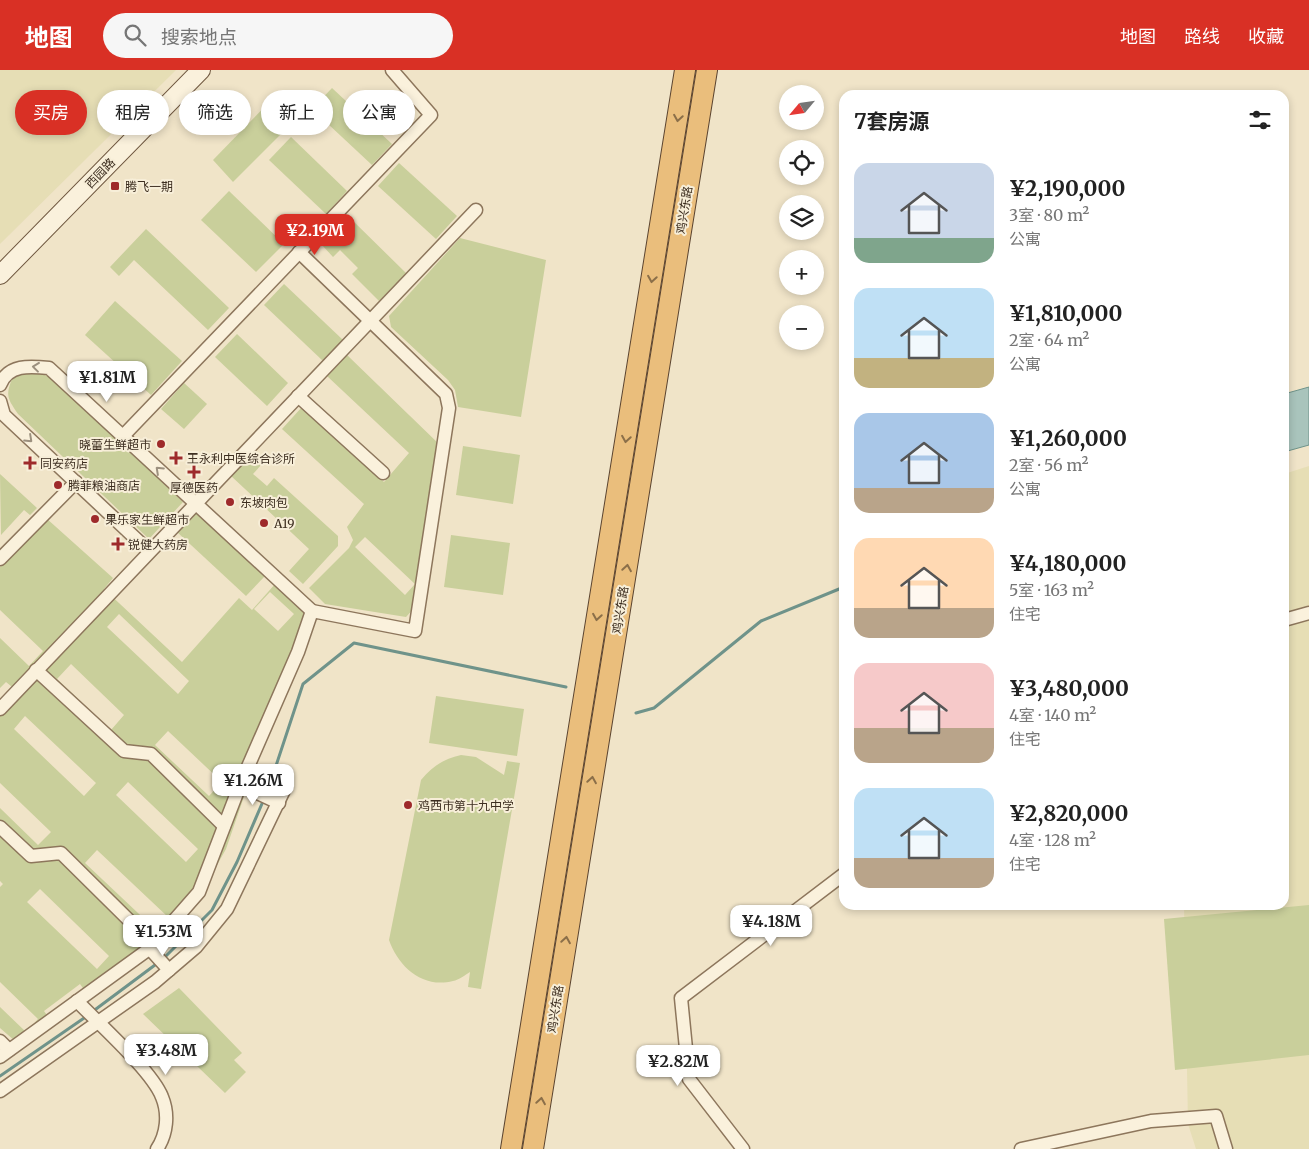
<!DOCTYPE html>
<html lang="zh">
<head>
<meta charset="utf-8">
<style>
	body { margin:0; font-family:Merriweather,"Noto Sans SC",serif; background:#f6f6f6; color:#222; height:100vh; display:flex; flex-direction:column; font-size:19px; white-space:nowrap }
	* { box-sizing:border-box; margin:0 }
	p { font-size:16px; color:#767676 }
	.icon { flex:none; width:28px; height:28px; fill:none; stroke:currentColor; stroke-width:2; stroke-linecap:round; stroke-linejoin:round }
	.map { position:relative; flex:1; overflow:hidden }
	.panel { position:absolute; left:839px; top:20px; width:450px; height:820px; display:flex; flex-direction:column; background:#fff; border-radius:15px; box-shadow:0 2px 8px #0003 }
	.panel>* { flex:none }
	.hud { position:absolute; left:15px; top:20px; width:475px; height:45px; display:flex; gap:10px }
	.needle { width:32px; rotate:241deg }
	.controls { position:absolute; left:779px; top:15px; display:grid; gap:10px }
	.controls a { display:grid; place-items:center; width:45px; height:45px; border-radius:50%; background:#fff; box-shadow:0 2px 8px #0003; font-size:25px }
	.price { position:absolute; translate:-50% -42px; padding:0 11px; border-radius:10px; background:#fff; color:#222; font-size:16px; line-height:32px; filter:drop-shadow(0 1px 2px #0008) }
	.price::after { content:''; position:absolute; left:50%; top:30px; width:15px; height:11px; margin-left:-8px; background:inherit; clip-path:polygon(0 0,100% 0,50% 100%) }
	.price.selected { background:#d93025; color:#fff }
	ul { padding:0; list-style:none }
	li { display:flex; align-items:center; gap:15px; height:125px; padding:0 15px }
	li span { display:grid; place-items:center; flex:none; width:140px; height:100px; border-radius:15px; color:#555 }
	li>.icon { margin-inline-start:auto }
	span .icon { width:60px; height:60px; fill:#fffc; stroke-width:1 }
	li b { font-size:21px }
	h2 { display:flex; justify-content:space-between; align-items:center; height:60px; padding:0 15px; font-size:21px }
	.tag { padding:0 18px; border-radius:22px; background:#fff; box-shadow:0 2px 8px #0003; font-size:18px; line-height:45px }
	.tag.selected { background:#d93025; color:#fff }
	header { display:flex; align-items:center; gap:30px; box-sizing:border-box; height:70px; padding:0 25px; background:#d93025; color:#fff }
	header strong { font-size:24px }
	nav { display:flex; gap:28px; margin-inline-start:auto; font-size:18px }
	.search { width:350px; height:45px; background:#f6f6f6; display:flex; align-items:center; gap:12px; box-sizing:border-box; padding:0 18px; border-radius:28px; color:#767676; font-size:19px }
	.map>svg:first-child { display:block }
	.farmland { fill:#e6deb5 }
	.green { fill:#c9cf9b; fill-rule:evenodd }
	.water { fill:#a9c4bc; stroke:#6f938a }
	.lines { fill:none; stroke-linecap:round; stroke-linejoin:round }
	.stream { stroke:#6f938a; stroke-width:3 }
	.minor-casing { stroke:#8d765c; stroke-width:15 }
	.secondary-casing { stroke:#6f573f; stroke-width:20 }
	.trunk-casing { stroke:#5b4430; stroke-width:22 }
	.minor { stroke:#faf1dc; stroke-width:12 }
	.secondary { stroke:#faf1dc; stroke-width:18 }
	.trunk { stroke:#eabe7c; stroke-width:20 }
	.oneway { stroke:#8b6f49 }
	.oneway2 { stroke:#9c907e }
	.poi-dot { fill:#9e2a2b; stroke:#f7eed8; stroke-width:2 }
	.labels { text-anchor:middle; dominant-baseline:central; stroke-width:4; stroke-linejoin:round; paint-order:stroke }
	.street-label { font-size:12px; fill:#3d2e20; stroke:#f7eed8 }
	.poi-label { font-size:12px; fill:#3d2e20; stroke:#f7eed8; text-anchor:start }
</style>
</head>
<body>
<header>
<strong>地图</strong>
<div class="search"><svg class="icon" aria-label="search" viewBox="0 0 24 24"><circle cx="10" cy="10" r="6"/><path d="M15 15l6 6"/></svg>搜索地点</div>
<nav><a>地图</a><a>路线</a><a>收藏</a></nav>
</header>
<div class="map">
<svg width="1309" height="1079" viewBox="0 0 1309 1079">
	<rect width="100%" height="100%" fill="#f0e4c8"/>
	<g class="farmland">
		<polygon points="0,0 176,0 0,174"/>
		<polygon points="1309,396 1309,1079 1196,1079 1188,1054 1184,835 1284,835 1284,404"/>
	</g>
	<g class="green">
		<polygon points="332,18 392,74 372,95 312,39"/>
		<polygon points="277,24 300,45 233,112 213,90"/>
		<polygon points="291,67 347,121 326,144 269,90"/>
		<polygon points="399,93 457,146 436,169 378,116"/>
		<polygon points="229,121 284,174 256,202 201,150"/>
		<polygon points="349,147 406,203 379,231 352,204 358,198 340,180 333,187 322,175"/>
		<polygon points="146,159 229,238 208,260 134,190 119,206 110,197"/>
		<polygon points="460,168 546,190 521,347 458,337 455,320 448,310 391,257 389,246"/>
		<polygon points="284,214 343,270 323,291 264,235"/>
		<polygon points="115,231 182,291 151,325 85,265"/>
		<polygon points="237,264 288,313 267,336 215,287"/>
		<path d="M347,285L440,375L435,408H431L416,536L406,547L325,534L309,518L349,478L353,470L347,457L364,434L282,359L302,337L384,412L409,383L327,306ZM365,467L415,514L405,525L355,477Z"/>
		<path d="M26,302L39,303L53,308L183,432L149,469L18,344C8,329 5,326 12,309Z"/>
		<polygon points="184,313 207,334 184,359 161,339"/>
		<polygon points="463,376 520,385 513,434 456,425"/>
		<polygon points="249,385 261,395 253,404 267,416 274,408 338,466 338,476 303,514 289,501 309,479 230,405"/>
		<polygon points="0,404 37,438 30,445 24,440 1,465"/>
		<polygon points="195,442 265,506 246,526 177,462"/>
		<path d="M46,448L113,508L104,519L182,592L239,528L252,540L276,513L308,541L226,779L212,804L145,876L85,921L80,914L44,941L49,948L15,971L0,958V937L26,962L38,949L0,912V817L3,814L0,811V738L38,775L51,762L0,713V639L17,621L6,612L0,618V568L29,596L43,581L0,540V497ZM270,522L294,544L278,561L254,539ZM119,544L189,611L178,624L107,557ZM71,594L124,645L111,660L57,609ZM25,646L96,713L84,726L14,659ZM168,661L222,712L209,726L155,675ZM128,712L198,779L186,792L116,725ZM97,780L168,847L156,860L85,793ZM40,819L109,886L97,899L27,832Z"/>
		<polygon points="451,465 510,473 503,525 444,517"/>
		<polygon points="436,626 524,639 517,686 429,673"/>
		<path d="M461,685L476,687L504,705L507,691L520,693L481,919L468,917L470,902C465,905 459,910 453,911C422,919 398,896 389,870L421,710C433,696 443,689 461,685Z"/>
		<polygon points="1309,835 1309,985 1175,1000 1164,849"/>
		<polygon points="179,918 242,983 234,990 246,1002 225,1023 143,944"/>
	</g>
	<polygon class="water" points="1309,317 1309,375 1284,382 1284,324"/>
	<g class="lines">
		<g class="stream">
			<polyline points="636,643 654,638 761,551 844,517"/>
			<polyline points="267,723 303,614 354,573 566,617"/>
			<polyline points="164,888 212,840 237,792 264,729"/>
			<polyline points="92,942 159,892"/>
			<polyline points="0,1006 87,946"/>
		</g>
		<defs>
			<g id="minor">
				<path d="M0,315C8,294 30,296 49,298L312,541"/>
				<polyline points="298,326 383,403"/>
				<polyline points="0,331 4,345 149,481"/>
				<polyline points="123,366 431,45 392,0"/>
				<polyline points="0,489 76,412"/>
				<polyline points="1284,550 1309,543"/>
				<polyline points="36,600 124,681 151,684 224,756"/>
				<polyline points="0,639 476,140"/>
				<polyline points="240,715 279,733"/>
				<polyline points="0,757 31,786 61,783 153,874"/>
				<polyline points="149,878 169,900"/>
				<path d="M77,931C99,954 152,1001 162,1027C169,1044 167,1064 157,1079"/>
				<polyline points="0,971 9,980"/>
				<polyline points="0,987 149,879 199,822 240,715 298,582 312,541 415,561 449,338 446,324 299,182"/>
				<polyline points="0,1021 155,912 196,877 227,839 286,716"/>
				<polyline points="743,1079 689,1009 681,928 844,804"/>
				<polyline points="1021,1079 1151,1051 1216,1046 1226,1079"/>
			</g>
			<polyline id="secondary" points="0,205 201,0"/>
			<g id="trunk">
				<polyline points="511,1079 685,0"/>
				<polyline points="533,1079 707,0"/>
			</g>
		</defs>
		<use href="#minor" class="minor-casing"/>
		<use href="#secondary" class="secondary-casing"/>
		<use href="#trunk" class="trunk-casing"/>
		<use href="#minor" class="minor"/>
		<use href="#secondary" class="secondary"/>
		<use href="#trunk" class="trunk"/>
	</g>
	<defs><path id="oneway-chevron" d="M-2-3.5L2.5 0L-2 3.5" fill="none" stroke-width="1.6" stroke-linecap="round" stroke-linejoin="round" transform="scale(1.25)"/></defs>
	<g class="oneway">
		<use href="#oneway-chevron" transform="translate(678 48) rotate(99)"/>
		<use href="#oneway-chevron" transform="translate(652 209) rotate(99)"/>
		<use href="#oneway-chevron" transform="translate(626 369) rotate(99)"/>
		<use href="#oneway-chevron" transform="translate(627 498) rotate(-81)"/>
		<use href="#oneway-chevron" transform="translate(597 547) rotate(99)"/>
		<use href="#oneway-chevron" transform="translate(592 710) rotate(-81)"/>
		<use href="#oneway-chevron" transform="translate(566 870) rotate(-81)"/>
		<use href="#oneway-chevron" transform="translate(541 1031) rotate(-81)"/>
	</g>
	<g class="oneway2">
		<use href="#oneway-chevron" transform="translate(36 297) rotate(-173)"/>
		<use href="#oneway-chevron" transform="translate(29 369) rotate(43)"/>
		<use href="#oneway-chevron" transform="translate(159 400) rotate(-137)"/>
	</g>
	<g class="poi-dot">
		<rect x="110" y="111" width="10" height="10" rx="2.5"/>
		<circle cx="161" cy="374" r="5"/>
		<path d="M173.5 380.5h5v5h5v5h-5v5h-5v-5h-5v-5h5z"/>
		<path d="M27.5 385.5h5v5h5v5h-5v5h-5v-5h-5v-5h5z"/>
		<path d="M191.5 394.5h5v5h5v5h-5v5h-5v-5h-5v-5h5z"/>
		<circle cx="58" cy="415" r="5"/>
		<circle cx="230" cy="432" r="5"/>
		<circle cx="95" cy="449" r="5"/>
		<circle cx="264" cy="453" r="5"/>
		<path d="M115.5 466.5h5v5h5v5h-5v5h-5v-5h-5v-5h5z"/>
		<circle cx="408" cy="735" r="5"/>
	</g>
	<g class="labels">
		<g class="street-label">
			<text transform="translate(100 103) rotate(-46)">西园路</text>
			<text transform="translate(684 140) rotate(-81)">鸡兴东路</text>
			<text transform="translate(620 540) rotate(-81)">鸡兴东路</text>
			<text transform="translate(555 939) rotate(-81)">鸡兴东路</text>
		</g>
		<g class="poi-label">
			<text x="125" y="116">腾飞一期</text>
			<text x="151" y="374" text-anchor="end">晓蕾生鲜超市</text>
			<text x="187" y="388">王永利中医综合诊所</text>
			<text x="40" y="393">同安药店</text>
			<text x="68" y="415">腾菲粮油商店</text>
			<text x="194" y="417" text-anchor="middle">厚德医药</text>
			<text x="240" y="432">东坡肉包</text>
			<text x="105" y="449">果乐家生鲜超市</text>
			<text x="274" y="453">A19</text>
			<text x="128" y="474">锐健大药房</text>
			<text x="418" y="735">鸡西市第十九中学</text>
		</g>
	</g>
</svg>
<div class="controls">
<a><svg class="needle" viewBox="-14 -14 28 28"><path d="M0-13l5 13h-10z" fill="#e53935"/><path d="M0 13l5-13h-10z" fill="#767676"/></svg></a>
<a><svg class="icon" aria-label="locate" viewBox="0 0 24 24"><circle cx="12" cy="12" r="6"/><path d="M12 2v4M12 18v4M2 12h4M18 12h4"/></svg></a>
<a><svg class="icon" aria-label="layers" viewBox="0 0 24 24"><path d="M12 4l9 5-9 5-9-5zM3 14l9 5 9-5"/></svg></a>
<a>+</a>
<a>−</a>
</div>
<b class="price selected" style="left:315px;top:186px">¥2.19M</b>
<b class="price" style="left:107px;top:333px">¥1.81M</b>
<b class="price" style="left:253px;top:736px">¥1.26M</b>
<b class="price" style="left:771px;top:877px">¥4.18M</b>
<b class="price" style="left:163px;top:887px">¥1.53M</b>
<b class="price" style="left:166px;top:1006px">¥3.48M</b>
<b class="price" style="left:678px;top:1017px">¥2.82M</b>
<div class="hud">
<a class="tag selected">买房</a>
<a class="tag">租房</a>
<a class="tag">筛选</a>
<a class="tag">新上</a>
<a class="tag">公寓</a>
</div>
<section class="panel">
<h2>7套房源<svg class="icon" aria-label="filters" viewBox="0 0 24 24"><path d="M4 7h16M4 17h16"/><circle cx="9" cy="7" r="2"/><circle cx="15" cy="17" r="2"/></svg></h2>
<ul>
<li><span style="background:linear-gradient(#c9d6e8 75%,#7fa58c 0)"><svg class="icon" aria-label="home" viewBox="0 0 24 24"><path d="M3 11l9-7 9 7M6 9v11h12V9"/></svg></span><div><b>¥2,190,000</b><p>3室 · 80 m²</p><p>公寓</p></div></li>
<li><span style="background:linear-gradient(#bfe0f5 70%,#c2b280 0)"><svg class="icon" aria-label="home" viewBox="0 0 24 24"><path d="M3 11l9-7 9 7M6 9v11h12V9"/></svg></span><div><b>¥1,810,000</b><p>2室 · 64 m²</p><p>公寓</p></div></li>
<li><span style="background:linear-gradient(#a9c7e8 75%,#b9a48a 0)"><svg class="icon" aria-label="home" viewBox="0 0 24 24"><path d="M3 11l9-7 9 7M6 9v11h12V9"/></svg></span><div><b>¥1,260,000</b><p>2室 · 56 m²</p><p>公寓</p></div></li>
<li><span style="background:linear-gradient(#ffd9b3 70%,#b9a48a 0)"><svg class="icon" aria-label="home" viewBox="0 0 24 24"><path d="M3 11l9-7 9 7M6 9v11h12V9"/></svg></span><div><b>¥4,180,000</b><p>5室 · 163 m²</p><p>住宅</p></div></li>
<li><span style="background:linear-gradient(#f6c9c9 65%,#b9a48a 0)"><svg class="icon" aria-label="home" viewBox="0 0 24 24"><path d="M3 11l9-7 9 7M6 9v11h12V9"/></svg></span><div><b>¥3,480,000</b><p>4室 · 140 m²</p><p>住宅</p></div></li>
<li><span style="background:linear-gradient(#bfe0f5 70%,#b9a48a 0)"><svg class="icon" aria-label="home" viewBox="0 0 24 24"><path d="M3 11l9-7 9 7M6 9v11h12V9"/></svg></span><div><b>¥2,820,000</b><p>4室 · 128 m²</p><p>住宅</p></div></li>
</ul>
</section>
</div>
</body>
</html>
